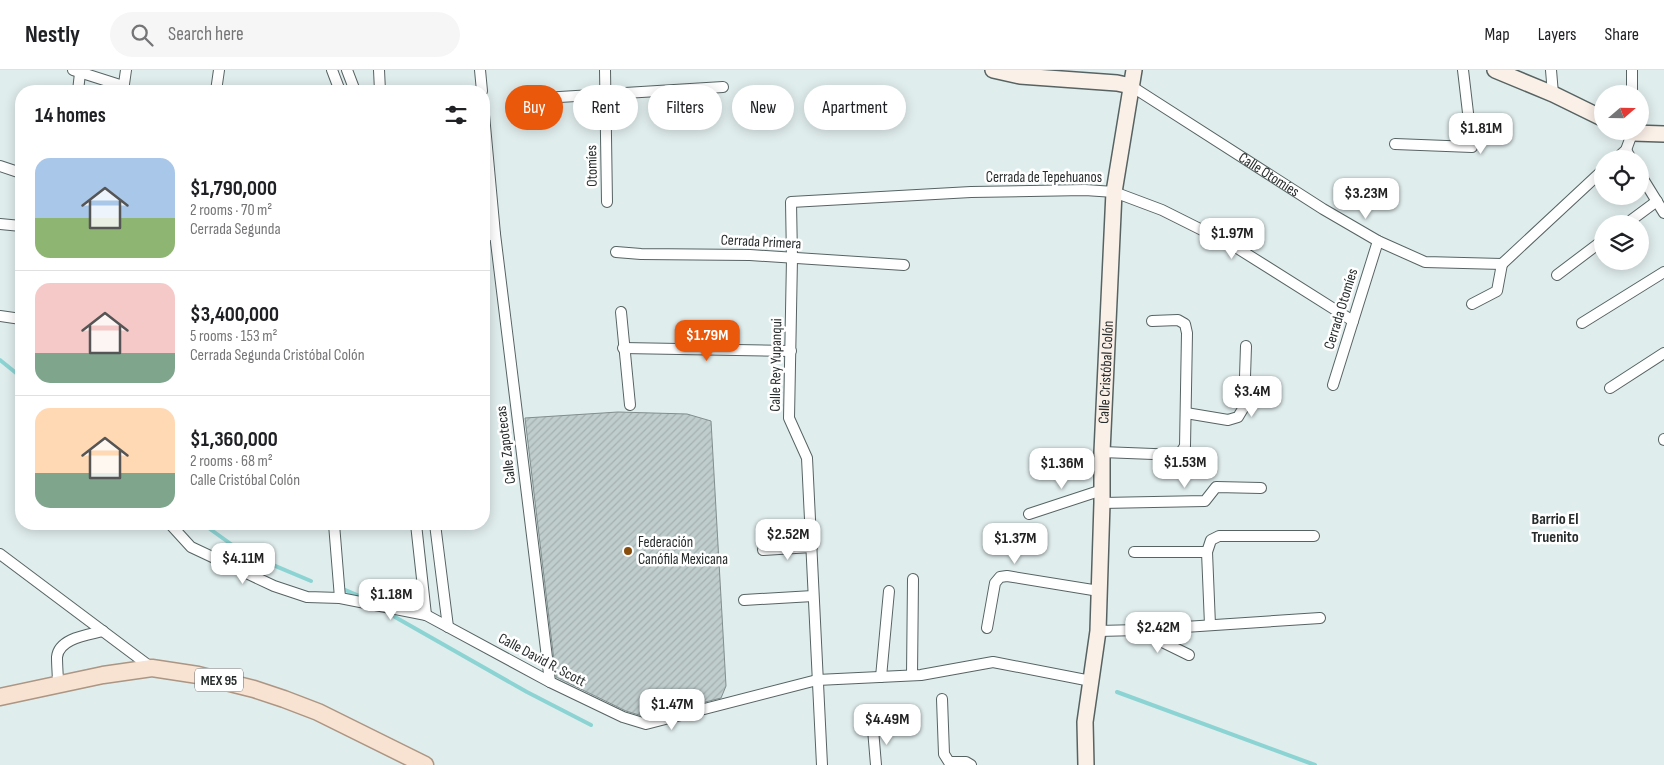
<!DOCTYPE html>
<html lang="en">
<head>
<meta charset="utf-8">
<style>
	body { margin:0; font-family:"Sofia Sans Condensed",sans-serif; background:#f6f6f6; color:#202124; height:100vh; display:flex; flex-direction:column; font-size:19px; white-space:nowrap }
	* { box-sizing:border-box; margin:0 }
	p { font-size:16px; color:#757577 }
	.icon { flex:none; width:28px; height:28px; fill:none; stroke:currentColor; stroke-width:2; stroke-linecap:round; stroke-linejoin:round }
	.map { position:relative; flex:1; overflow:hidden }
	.drawer { position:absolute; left:15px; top:15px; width:475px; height:445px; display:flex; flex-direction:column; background:#fff; border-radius:20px; box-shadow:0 2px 12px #0003 }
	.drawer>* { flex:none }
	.top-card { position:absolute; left:505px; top:15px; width:475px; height:45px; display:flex; gap:10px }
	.needle { width:32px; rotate:70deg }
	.controls { position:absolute; left:1594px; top:15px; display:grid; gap:10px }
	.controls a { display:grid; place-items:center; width:55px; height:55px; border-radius:50%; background:#fff; box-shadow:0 2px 12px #0003; font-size:25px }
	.price { position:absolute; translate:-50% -42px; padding:0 11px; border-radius:10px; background:#fff; color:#222; font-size:16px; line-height:32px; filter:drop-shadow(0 1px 2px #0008) }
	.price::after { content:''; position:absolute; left:50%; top:30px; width:15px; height:11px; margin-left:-8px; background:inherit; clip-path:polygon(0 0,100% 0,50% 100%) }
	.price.current { background:#ea580c; color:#fff }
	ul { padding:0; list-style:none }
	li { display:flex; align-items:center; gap:15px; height:125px; padding:0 20px }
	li+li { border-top:1px solid #e0e0e0 }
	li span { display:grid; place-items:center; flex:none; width:140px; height:100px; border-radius:15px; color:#555 }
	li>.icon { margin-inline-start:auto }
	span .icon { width:60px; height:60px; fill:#fffc; stroke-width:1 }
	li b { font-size:21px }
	h2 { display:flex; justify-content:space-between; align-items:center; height:60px; padding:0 20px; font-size:21px }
	.tag { padding:0 18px; border-radius:22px; background:#fff; box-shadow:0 2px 12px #0003; font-size:18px; line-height:45px }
	.tag.current { background:#ea580c; color:#fff }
	header { display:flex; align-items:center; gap:30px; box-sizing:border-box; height:70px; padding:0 25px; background:#fff; border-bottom:1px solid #e0e0e0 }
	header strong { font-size:24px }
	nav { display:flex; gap:28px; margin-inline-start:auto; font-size:18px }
	.search { width:350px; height:45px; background:#f6f6f6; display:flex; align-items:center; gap:12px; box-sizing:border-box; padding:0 18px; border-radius:28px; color:#757577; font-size:19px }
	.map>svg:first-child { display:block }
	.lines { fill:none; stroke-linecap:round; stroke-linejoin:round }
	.stream { stroke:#8cd4d3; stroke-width:4 }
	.building { fill:url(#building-hatch); stroke:#828e8e }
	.street-casing { stroke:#576363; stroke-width:12 }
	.secondary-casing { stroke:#576363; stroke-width:18 }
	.primary-casing { stroke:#ac9583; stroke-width:19 }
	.street { stroke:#fff; stroke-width:10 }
	.secondary { stroke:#fbf0e8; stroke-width:15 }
	.primary { stroke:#f8e2d1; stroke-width:16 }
	.poi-dot { fill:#884c0b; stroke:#fff; stroke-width:2 }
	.labels { text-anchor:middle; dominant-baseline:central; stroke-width:5; stroke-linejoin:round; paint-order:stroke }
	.shield { fill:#fff; stroke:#686b6b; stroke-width:1 }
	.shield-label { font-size:14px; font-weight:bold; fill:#272c2c }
	.street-label { font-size:15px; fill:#272c2c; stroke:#fff }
	.poi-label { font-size:15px; fill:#272c2c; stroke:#fff; text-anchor:start }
	.neighbourhood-label { font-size:16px; font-weight:bold; fill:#272c2c; stroke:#fff }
</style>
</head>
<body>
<header>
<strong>Nestly</strong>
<div class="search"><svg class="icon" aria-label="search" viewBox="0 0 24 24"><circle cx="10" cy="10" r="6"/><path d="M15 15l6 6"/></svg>Search here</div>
<nav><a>Map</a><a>Layers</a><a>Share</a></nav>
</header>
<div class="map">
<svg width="1664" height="695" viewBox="0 0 1664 695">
	<defs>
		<pattern id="building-hatch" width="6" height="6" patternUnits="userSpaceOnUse" patternTransform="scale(1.25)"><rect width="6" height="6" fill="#c0cdcd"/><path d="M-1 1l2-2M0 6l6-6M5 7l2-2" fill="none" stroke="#a5b0b0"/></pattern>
	</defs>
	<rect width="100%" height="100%" fill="#e0eded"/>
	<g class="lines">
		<g class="stream">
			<polyline points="0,290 21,307"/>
			<polyline points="203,454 242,482 311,511"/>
			<polyline points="343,519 364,528"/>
			<polyline points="395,547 527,622 591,655"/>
			<polyline points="1117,622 1315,695"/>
		</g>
	</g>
	<polygon class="building" points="618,342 687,344 711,351 726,616 721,628 646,647 626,641 556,607 525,348"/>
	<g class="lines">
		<defs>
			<g id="street">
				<polyline points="73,0 123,16"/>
				<polyline points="332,0 340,21"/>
				<polyline points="347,0 355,21"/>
				<polyline points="379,0 380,21"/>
				<polyline points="480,0 482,21"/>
				<polyline points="605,0 607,132"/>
				<polyline points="1551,0 1553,24"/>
				<polyline points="1632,0 1632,24"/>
				<path id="s1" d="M1131,16L1323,139L1378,171L1425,192L1502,194L1602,101"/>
				<polyline points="78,21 80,3"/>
				<polyline points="123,21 126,0"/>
				<polyline points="216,21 219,0"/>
				<polyline points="527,29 723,17"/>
				<polyline points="484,45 495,164 550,612"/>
				<polyline points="1395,74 1472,77 1463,0"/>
				<polyline points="1626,80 1631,89"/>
				<polyline points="1616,89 1626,80 1633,61"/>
				<polyline points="0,96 21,103"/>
				<polyline points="1640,104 1664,143"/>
				<polyline points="0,154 21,156"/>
				<polyline points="1626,154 1657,131"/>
				<polyline points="484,166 495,164"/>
				<polyline points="616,182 641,184 750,185 904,195"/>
				<polyline points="1557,205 1602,171"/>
				<polyline points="1472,234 1497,221 1502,194"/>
				<polyline points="621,242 630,335"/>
				<polyline points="0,246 21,249"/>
				<polyline points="1582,253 1664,202"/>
				<polyline points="623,278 791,281"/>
				<polyline points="1333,315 1378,171"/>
				<polyline points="1610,318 1664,283"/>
				<polyline points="1186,343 1228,350 1238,347 1244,337 1246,276"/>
				<polyline points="1664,370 1664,369"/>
				<polyline points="1102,382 1179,385 1185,376 1187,263 1185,254 1178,250 1152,251"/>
				<polyline points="1102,433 1205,431 1216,417 1261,418"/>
				<polyline points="1029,444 1102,420"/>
				<polyline points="170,454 191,477 274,516 307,527 340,528 426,545 550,612 623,647 646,654 817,610 921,605 993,592 1091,611"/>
				<polyline points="334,454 340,528"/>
				<polyline points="416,454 426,545"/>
				<polyline points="435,454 448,557"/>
				<polyline points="763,480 812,477"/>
				<polyline points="1134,482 1207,482"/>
				<polyline points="0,484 152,598"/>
				<polyline points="744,530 813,526"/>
				<polyline points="1210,555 1207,482 1211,470 1219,466 1314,466"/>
				<polyline points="987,558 995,513 1000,507 1007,506 1099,521"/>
				<polyline points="1098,561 1139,560 1320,548"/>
				<polyline points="1140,561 1189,585"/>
				<polyline points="912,605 913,509"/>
				<polyline points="881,607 889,521"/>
				<path d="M58,615C58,606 57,596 57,587C59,568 88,565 103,561"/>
				<polyline points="942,629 944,684 949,692 966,692 971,695"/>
				<polyline points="873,659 876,695"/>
				<polyline points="822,695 807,388 789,348 792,188 791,132 971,122 1085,120 1114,122 1162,140 1234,176 1353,251"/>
			</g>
			<g id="secondary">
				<polyline points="993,0 1020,6 1117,13 1131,16"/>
				<polyline points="1495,0 1553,24 1602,48"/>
				<polyline points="1629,61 1633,63 1664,64"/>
				<path id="s2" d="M1086,695L1085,652L1098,561L1102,433V382L1114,122L1134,0"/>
			</g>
			<polyline id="primary" points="0,627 103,605 152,598 198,605 254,619 284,629 318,642 425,695"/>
		</defs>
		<use href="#street" class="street-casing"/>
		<use href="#secondary" class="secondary-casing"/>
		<use href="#primary" class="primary-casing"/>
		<use href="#street" class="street"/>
		<use href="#secondary" class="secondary"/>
		<use href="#primary" class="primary"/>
	</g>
	<circle class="poi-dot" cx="628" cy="481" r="5"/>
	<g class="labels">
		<rect class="shield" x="195" y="598.5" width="48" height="23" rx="4"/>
		<g class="shield-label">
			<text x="219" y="610">MEX 95</text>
		</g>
		<g class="street-label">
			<text transform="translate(592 96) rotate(-91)">Otomíes</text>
			<text stroke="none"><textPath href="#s1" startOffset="164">Calle Otomíes</textPath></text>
			<text x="1044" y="107">Cerrada de Tepehuanos</text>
			<text transform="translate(761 172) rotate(3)">Cerrada Primera</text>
			<text transform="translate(1341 239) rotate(-73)">Cerrada Otomíes</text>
			<text transform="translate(776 295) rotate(-89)">Calle Rey Yupanqui</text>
			<text stroke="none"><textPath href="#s2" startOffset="394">Calle Cristóbal Colón</textPath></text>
			<text transform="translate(506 375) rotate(-97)">Calle Zapotecas</text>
			<text transform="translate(542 590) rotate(28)">Calle David R. Scott</text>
		</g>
		<g class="poi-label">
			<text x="638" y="472">Federación<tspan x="638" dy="17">Canófila Mexicana</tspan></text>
		</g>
		<g class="neighbourhood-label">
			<text x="1555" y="449">Barrio El<tspan x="1555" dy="18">Truenito</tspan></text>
		</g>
	</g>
</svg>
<div class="controls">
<a><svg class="needle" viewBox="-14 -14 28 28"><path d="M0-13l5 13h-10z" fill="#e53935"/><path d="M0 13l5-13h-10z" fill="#757577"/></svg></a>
<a><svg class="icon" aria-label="locate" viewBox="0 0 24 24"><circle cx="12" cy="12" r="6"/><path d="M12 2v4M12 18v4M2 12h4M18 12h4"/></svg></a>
<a><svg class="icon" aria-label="layers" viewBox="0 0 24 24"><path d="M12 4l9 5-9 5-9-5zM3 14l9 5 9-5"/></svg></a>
</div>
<b class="price" style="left:1481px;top:85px">$1.81M</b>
<b class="price" style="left:1366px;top:150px">$3.23M</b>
<b class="price" style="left:1232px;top:190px">$1.97M</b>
<b class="price current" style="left:707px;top:292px">$1.79M</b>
<b class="price" style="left:1252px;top:348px">$3.4M</b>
<b class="price" style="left:1185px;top:419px">$1.53M</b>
<b class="price" style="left:1062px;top:420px">$1.36M</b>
<b class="price" style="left:788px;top:491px">$2.52M</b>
<b class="price" style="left:1015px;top:495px">$1.37M</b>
<b class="price" style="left:243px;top:515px">$4.11M</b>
<b class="price" style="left:391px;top:551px">$1.18M</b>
<b class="price" style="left:1158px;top:584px">$2.42M</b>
<b class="price" style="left:672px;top:661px">$1.47M</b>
<b class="price" style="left:887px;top:676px">$4.49M</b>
<div class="top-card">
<a class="tag current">Buy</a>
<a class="tag">Rent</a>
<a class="tag">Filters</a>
<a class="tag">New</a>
<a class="tag">Apartment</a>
</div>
<section class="drawer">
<h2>14 homes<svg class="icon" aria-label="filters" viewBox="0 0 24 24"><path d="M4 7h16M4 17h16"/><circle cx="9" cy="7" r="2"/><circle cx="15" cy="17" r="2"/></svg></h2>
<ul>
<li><span style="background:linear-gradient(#a9c7e8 60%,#8fb573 0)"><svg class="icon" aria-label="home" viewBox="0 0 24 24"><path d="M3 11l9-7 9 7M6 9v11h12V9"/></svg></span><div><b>$1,790,000</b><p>2 rooms · 70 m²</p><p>Cerrada Segunda</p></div></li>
<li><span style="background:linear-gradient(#f6c9c9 70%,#7fa58c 0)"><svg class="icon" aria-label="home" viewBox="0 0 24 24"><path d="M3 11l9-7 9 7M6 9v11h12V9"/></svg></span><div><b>$3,400,000</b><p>5 rooms · 153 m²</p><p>Cerrada Segunda Cristóbal Colón</p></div></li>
<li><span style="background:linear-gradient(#ffd9b3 65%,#7fa58c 0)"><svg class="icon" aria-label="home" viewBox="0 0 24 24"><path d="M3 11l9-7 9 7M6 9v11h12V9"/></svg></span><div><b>$1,360,000</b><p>2 rooms · 68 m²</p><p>Calle Cristóbal Colón</p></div></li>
</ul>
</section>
</div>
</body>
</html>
